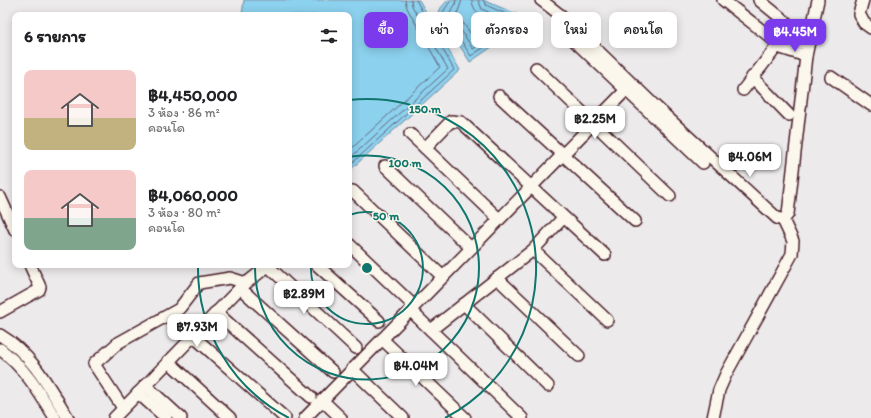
<!DOCTYPE html>
<html lang="th">
<head>
<meta charset="utf-8">
<style>
	body { margin:0; font-family:Itim,"Playpen Sans Thai",sans-serif; background:#f2f2f2; color:#202124; height:100vh; display:flex; flex-direction:column; font-size:15px; white-space:nowrap }
	* { box-sizing:border-box; margin:0 }
	p { font-size:13px; color:#757577 }
	.icon { flex:none; width:22px; height:22px; fill:none; stroke:currentColor; stroke-width:2; stroke-linecap:round; stroke-linejoin:round }
	.map { position:relative; flex:1; overflow:hidden }
	.panel { position:absolute; left:12px; top:12px; width:340px; height:256px; display:flex; flex-direction:column; background:#fff; border-radius:8px; box-shadow:0 2px 10px #0003 }
	.panel>* { flex:none }
	.guide { position:absolute; left:364px; top:12px; width:380px; height:36px; display:flex; gap:8px }
	.price { position:absolute; translate:-50% -34px; padding:0 9px; border-radius:8px; background:#fff; color:#222; font-size:13px; line-height:26px; filter:drop-shadow(0 1px 2px #0008) }
	.price::after { content:''; position:absolute; left:50%; top:24px; width:12px; height:9px; margin-left:-6px; background:inherit; clip-path:polygon(0 0,100% 0,50% 100%) }
	.price.active { background:#7c3aed; color:#fff }
	ul { padding:0; list-style:none }
	li { display:flex; align-items:center; gap:12px; height:100px; padding:0 12px }
	li span { display:grid; place-items:center; flex:none; width:112px; height:80px; border-radius:8px; color:#555 }
	li>.icon { margin-inline-start:auto }
	span .icon { width:48px; height:48px; fill:#fffc; stroke-width:1 }
	li b { font-size:17px }
	h2 { display:flex; justify-content:space-between; align-items:center; height:48px; padding:0 12px; font-size:17px }
	.chip { padding:0 14px; border-radius:8px; background:#fff; box-shadow:0 2px 10px #0003; font-size:14px; line-height:36px }
	.chip.active { background:#7c3aed; color:#fff }
	.map>svg:first-child { display:block }
	.water { fill:#8cd1ee; stroke:#728aa0 }
	.lines { fill:none; stroke-linecap:round; stroke-linejoin:round }
	.shore { stroke:#646679; stroke-width:1 }
	.minor-casing { stroke:#4a1f2b; stroke-width:14 }
	.minor { stroke:#fbf7ec; stroke-width:11 }
	.ring { fill:none; stroke:#0f766e; stroke-width:2 }
	.centre { fill:#0f766e; stroke:#fbf7ec; stroke-width:2 }
	.ring-label { font-size:12px; text-anchor:middle; font-weight:bold; fill:#0f766e; stroke:#fbf7ec; stroke-width:3; stroke-linejoin:round; paint-order:stroke }
</style>
</head>
<body>
<div class="map">
<svg width="871" height="418" viewBox="0 0 871 418">
	<rect width="100%" height="100%" fill="#eceaeb"/>
	<filter id="ink" filterUnits="userSpaceOnUse"><feTurbulence type="fractalNoise" baseFrequency=".025" numOctaves="2"/><feDisplacementMap in="SourceGraphic" scale="8" xChannelSelector="R" yChannelSelector="G"/><feConvolveMatrix kernelMatrix="1 2 1 2 8 2 1 2 1" color-interpolation-filters="sRGB"/></filter>
	<g filter="url(#ink)">
		<g class="water">
			<polygon points="244,0 419,0 460,70 349,171 349,15 242,15"/>
			<polygon points="448,0 483,0 531,20 470,62 438,11"/>
		</g>
		<g class="lines">
			<g class="shore">
				<polyline points="451,0 443,12 471,56 521,22 519,20 486,5 483,0"/>
				<polyline points="456,0 455,5 450,13 473,49 510,23 482,9 478,0"/>
				<path d="M462,0L457,14L475,40L498,24C488,15 473,17 472,0"/>
				<polyline points="349,151 440,67 407,8 405,0"/>
				<polyline points="349,159 448,69 412,6 411,0"/>
				<polyline points="349,166 454,70 416,0"/>
			</g>
			<defs>
				<g id="minor">
					<polyline points="541,0 563,17 656,107 777,218 783,220 788,214 806,56 818,0"/>
					<polyline points="723,0 778,43 781,48 806,56"/>
					<polyline points="759,0 786,22 773,39"/>
					<polyline points="863,0 859,14 864,23 871,28"/>
					<polyline points="565,32 703,163"/>
					<polyline points="536,68 670,196"/>
					<polyline points="752,77 789,115"/>
					<polyline points="831,77 871,105"/>
					<polyline points="743,90 782,40 808,44"/>
					<polyline points="499,96 635,221"/>
					<polyline points="410,134 425,148"/>
					<polyline points="385,166 471,248"/>
					<polyline points="353,191 443,277"/>
					<polyline points="0,197 15,230"/>
					<polyline points="499,219 425,148 451,121 461,122 605,255"/>
					<polyline points="349,244 414,306"/>
					<polyline points="533,250 607,320"/>
					<polyline points="317,265 379,321"/>
					<polyline points="268,266 356,348"/>
					<polyline points="497,278 579,356"/>
					<polyline points="240,288 333,372"/>
					<polyline points="464,304 548,386"/>
					<polyline points="410,310 522,418"/>
					<polyline points="0,312 39,290 40,287 30,265"/>
					<polyline points="216,312 311,397"/>
					<polyline points="431,330 533,250 563,218"/>
					<path d="M0,335C32,354 49,387 68,418"/>
					<polyline points="193,336 285,418"/>
					<polyline points="382,339 465,418"/>
					<path d="M0,349C25,368 39,392 55,418"/>
					<polyline points="168,361 230,418"/>
					<polyline points="352,369 403,418"/>
					<polyline points="145,385 181,418"/>
					<polyline points="138,393 166,418"/>
					<polyline points="322,400 341,418"/>
					<polyline points="123,408 94,364 118,343 179,309 199,283 230,278 246,283"/>
					<polyline points="114,418 240,288 269,265"/>
					<polyline points="305,418 626,90"/>
					<polyline points="713,418 719,390 726,374 792,254 793,241 783,220"/>
				</g>
			</defs>
			<use href="#minor" class="minor-casing"/>
			<use href="#minor" class="minor"/>
		</g>
	</g>
	<g class="ring">
		<path d="M349 215A56 56 0 1 1 311 265"/>
		<path d="M349 157A112 112 0 1 1 255 265"/>
		<path d="M289 418A169 169 0 0 1 198 265M349 100A169 169 0 0 1 445 418"/>
	</g>
	<circle cx="367" cy="268" r="6" class="centre"/>
	<g class="ring-label">
		<text x="425" y="113">150 m</text>
		<text x="405" y="167">100 m</text>
		<text x="386" y="220">50 m</text>
	</g>
</svg>
<b class="price active" style="left:795px;top:53px">฿4.45M</b>
<b class="price" style="left:595px;top:140px">฿2.25M</b>
<b class="price" style="left:750px;top:178px">฿4.06M</b>
<b class="price" style="left:304px;top:315px">฿2.89M</b>
<b class="price" style="left:197px;top:348px">฿7.93M</b>
<b class="price" style="left:416px;top:387px">฿4.04M</b>
<div class="guide">
<a class="chip active">ซื้อ</a>
<a class="chip">เช่า</a>
<a class="chip">ตัวกรอง</a>
<a class="chip">ใหม่</a>
<a class="chip">คอนโด</a>
</div>
<section class="panel">
<h2>6 รายการ<svg class="icon" aria-label="filters" viewBox="0 0 24 24"><path d="M4 7h16M4 17h16"/><circle cx="9" cy="7" r="2"/><circle cx="15" cy="17" r="2"/></svg></h2>
<ul>
<li><span style="background:linear-gradient(#f6c9c9 60%,#c2b280 0)"><svg class="icon" aria-label="home" viewBox="0 0 24 24"><path d="M3 11l9-7 9 7M6 9v11h12V9"/></svg></span><div><b>฿4,450,000</b><p>3 ห้อง · 86 m²</p><p>คอนโด</p></div></li>
<li><span style="background:linear-gradient(#f6c9c9 60%,#7fa58c 0)"><svg class="icon" aria-label="home" viewBox="0 0 24 24"><path d="M3 11l9-7 9 7M6 9v11h12V9"/></svg></span><div><b>฿4,060,000</b><p>3 ห้อง · 80 m²</p><p>คอนโด</p></div></li>
</ul>
</section>
</div>
</body>
</html>
